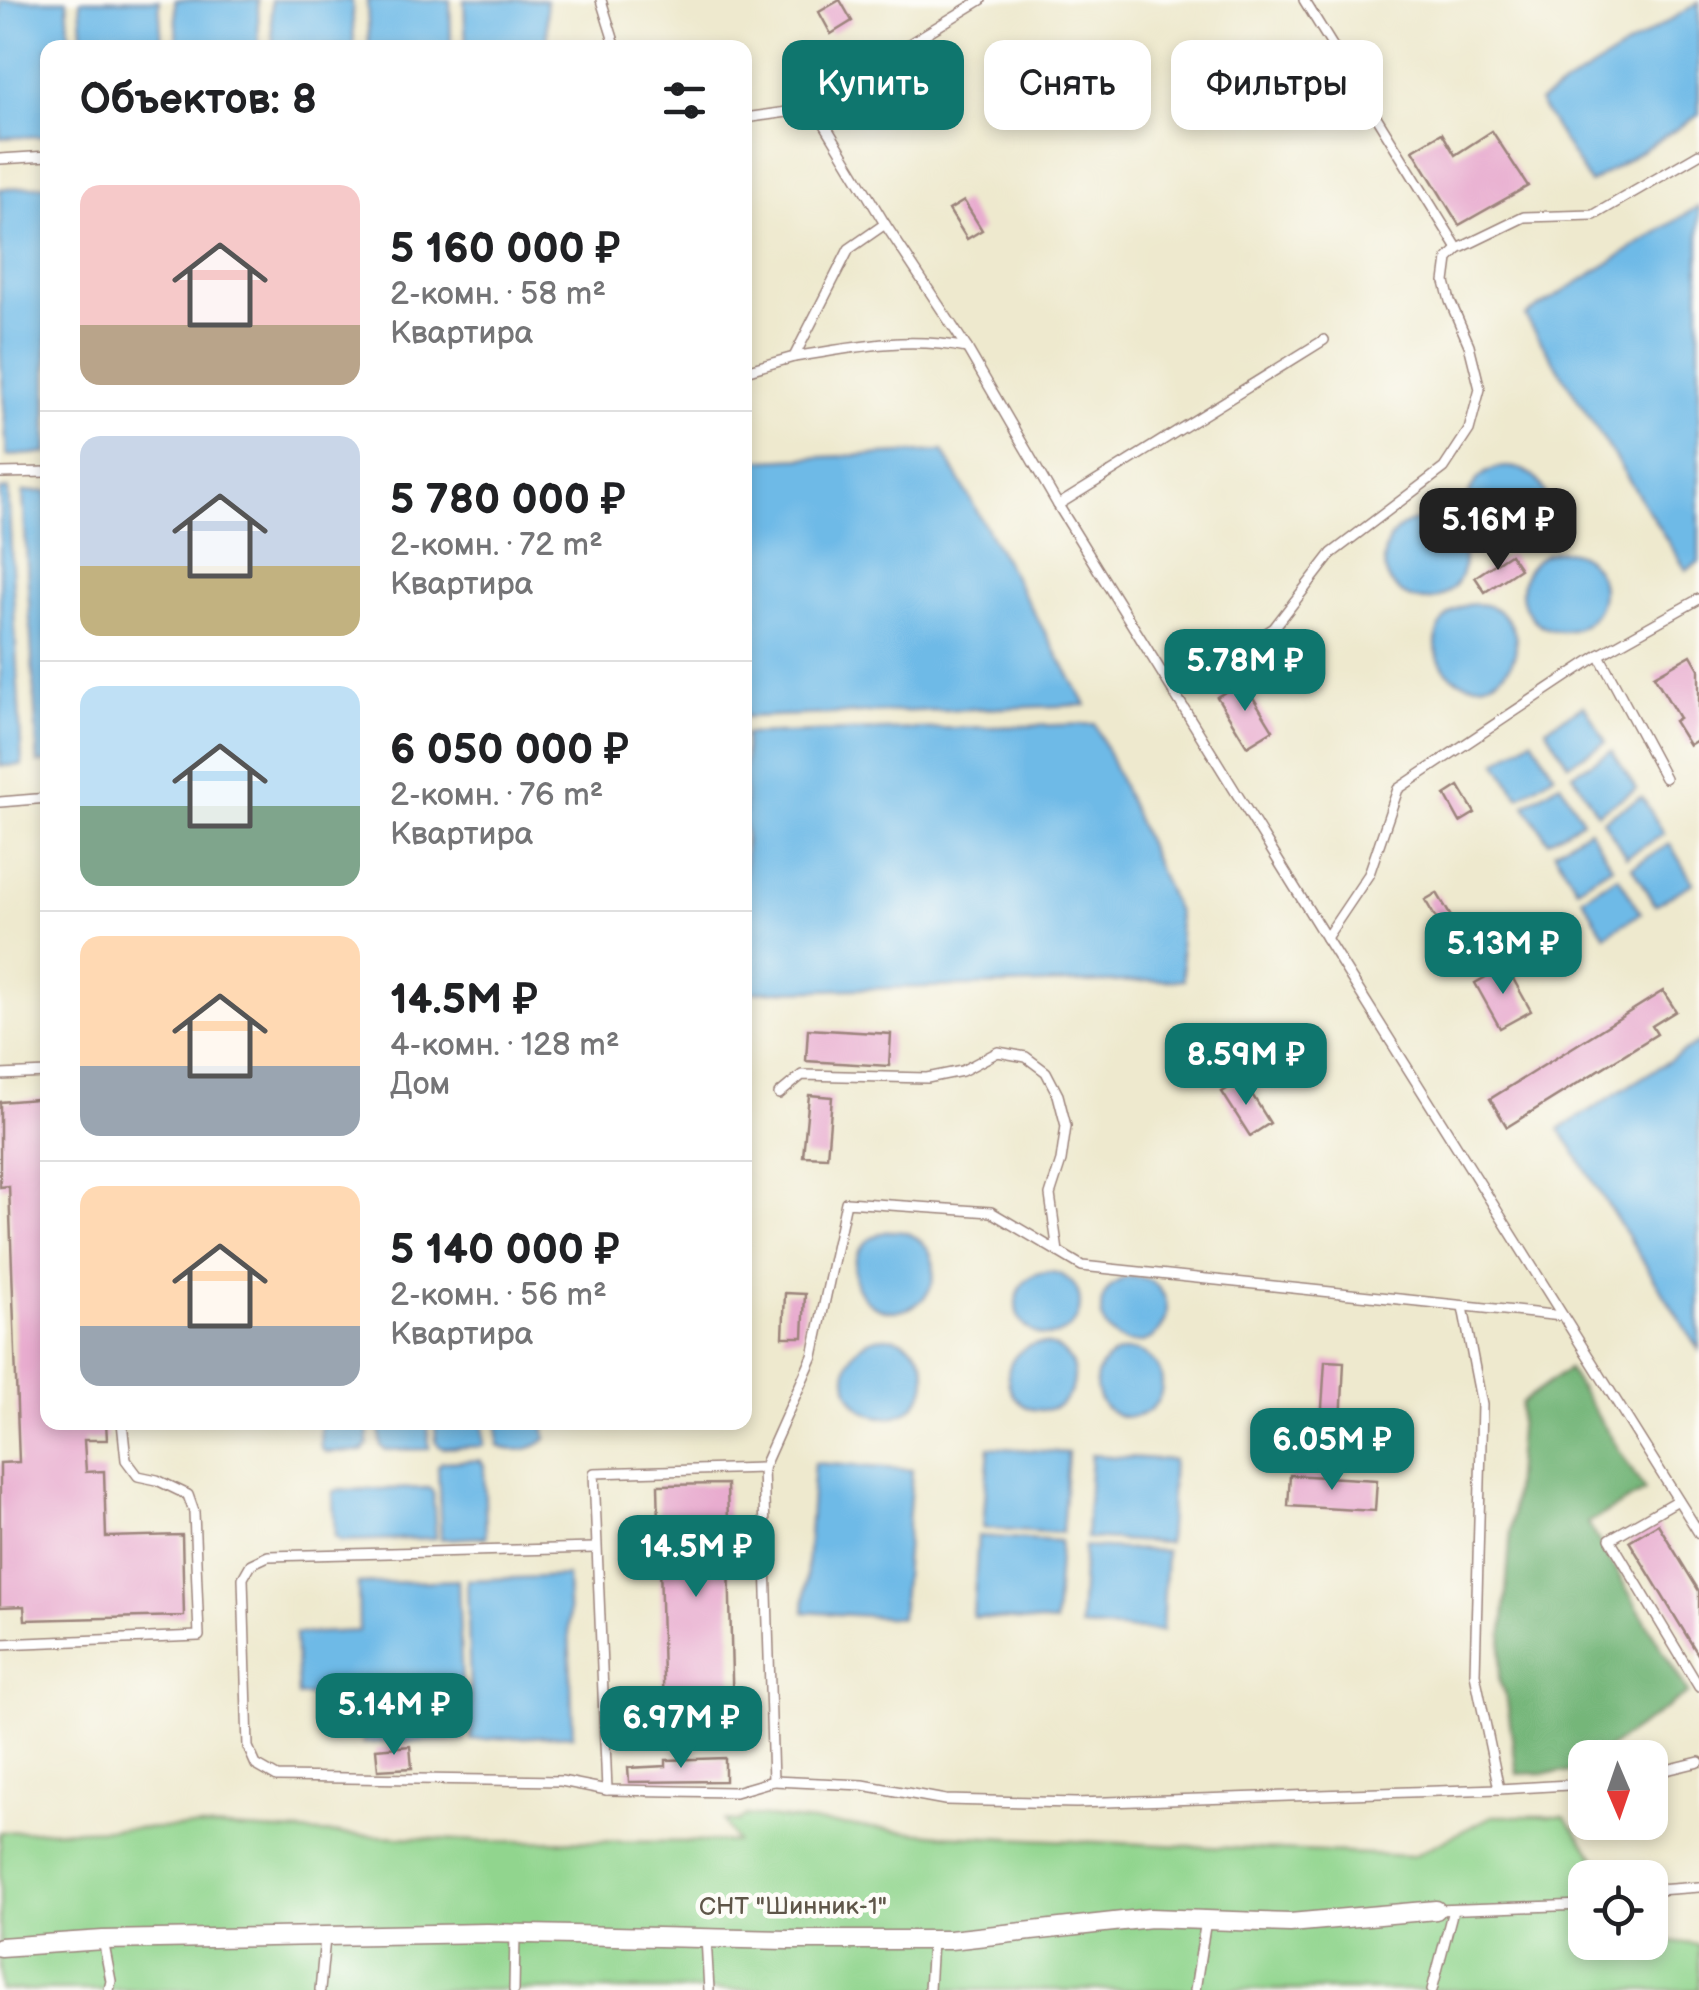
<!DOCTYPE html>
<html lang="ru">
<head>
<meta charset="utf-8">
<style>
	body { margin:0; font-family:"Balsamiq Sans",sans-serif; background:#f2f2f2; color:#202124; height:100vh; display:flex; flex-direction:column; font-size:38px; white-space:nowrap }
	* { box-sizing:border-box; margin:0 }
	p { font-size:32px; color:#757577 }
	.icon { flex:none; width:55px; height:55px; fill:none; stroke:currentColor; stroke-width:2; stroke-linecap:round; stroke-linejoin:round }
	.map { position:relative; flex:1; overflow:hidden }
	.panel { position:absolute; left:40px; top:40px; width:712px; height:1390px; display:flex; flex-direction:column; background:#fff; border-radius:20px; box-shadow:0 5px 15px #0003 }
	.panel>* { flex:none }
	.banner { position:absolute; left:782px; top:40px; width:765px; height:90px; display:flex; gap:20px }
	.needle { width:65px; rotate:178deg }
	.controls { position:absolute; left:1568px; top:1740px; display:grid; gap:20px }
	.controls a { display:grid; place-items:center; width:100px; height:100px; border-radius:20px; background:#fff; box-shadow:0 5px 15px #0003; font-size:50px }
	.price { position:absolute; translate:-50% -85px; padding:0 22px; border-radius:20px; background:#0f766e; color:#fff; font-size:32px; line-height:65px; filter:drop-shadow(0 2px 5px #0008) }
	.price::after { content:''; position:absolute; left:50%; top:60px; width:30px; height:22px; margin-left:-15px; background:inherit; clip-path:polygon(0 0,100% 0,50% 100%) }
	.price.selected { background:#222; color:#fff }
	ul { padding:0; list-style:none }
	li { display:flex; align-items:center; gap:30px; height:250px; padding:0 40px }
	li+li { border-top:2px solid #e0e0e0 }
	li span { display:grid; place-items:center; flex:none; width:280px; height:200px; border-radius:20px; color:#555 }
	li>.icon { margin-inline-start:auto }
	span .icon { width:120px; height:120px; fill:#fffc; stroke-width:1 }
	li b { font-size:42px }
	h2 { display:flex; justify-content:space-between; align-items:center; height:120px; padding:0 40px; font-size:42px }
	.chip { padding:0 35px; border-radius:20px; background:#fff; box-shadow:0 5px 15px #0003; font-size:35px; line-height:90px }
	.chip.selected { background:#0f766e; color:#fff }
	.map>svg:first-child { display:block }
	.green { fill:#91d58e; stroke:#6e7a5c; stroke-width:2.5 }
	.forest { fill:#74b679; stroke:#5f6a52; stroke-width:2.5 }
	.water { fill:#6ebae7; stroke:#5c6c89; stroke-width:2.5 }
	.building { fill:#e8accf }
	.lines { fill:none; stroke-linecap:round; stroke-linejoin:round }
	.lane-casing { stroke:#9c847c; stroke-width:12 }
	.street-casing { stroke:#9c847c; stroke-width:21 }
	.lane { stroke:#fff; stroke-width:9 }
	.street { stroke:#fff; stroke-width:18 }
	.labels { text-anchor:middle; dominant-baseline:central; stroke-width:9; stroke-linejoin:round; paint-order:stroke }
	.park-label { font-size:25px; fill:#5f5649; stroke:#fdfcf7 }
</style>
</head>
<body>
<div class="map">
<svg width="1699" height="1990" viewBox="0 0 1699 1990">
	<rect width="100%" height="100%" fill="#fdfcf7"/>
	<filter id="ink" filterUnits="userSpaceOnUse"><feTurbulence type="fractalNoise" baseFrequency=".01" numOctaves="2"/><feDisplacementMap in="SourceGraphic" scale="20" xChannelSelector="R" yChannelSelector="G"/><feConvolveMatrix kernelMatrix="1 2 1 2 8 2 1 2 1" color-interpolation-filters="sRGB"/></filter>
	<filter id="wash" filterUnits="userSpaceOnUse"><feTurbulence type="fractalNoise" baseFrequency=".0048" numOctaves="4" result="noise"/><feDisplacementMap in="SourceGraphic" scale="40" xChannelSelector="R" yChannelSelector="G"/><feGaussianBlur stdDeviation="2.25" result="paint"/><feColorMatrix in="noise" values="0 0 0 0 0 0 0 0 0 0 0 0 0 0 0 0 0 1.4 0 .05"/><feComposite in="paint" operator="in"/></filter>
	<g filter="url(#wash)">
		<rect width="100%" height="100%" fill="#eee9ce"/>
		<polygon class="green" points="746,1815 940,1835 1413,1856 1492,1816 1564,1816 1610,1877 1585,1878 1585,1942 1650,1942 1650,1938 1699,1945 1699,1990 0,1990 0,1832 203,1827 476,1841 736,1842 724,1821 738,1822"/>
		<polygon class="forest" points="1568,1369 1645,1491 1588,1523 1688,1693 1595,1757 1585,1758 1585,1765 1575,1772 1517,1774 1507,1700 1499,1681 1521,1403"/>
		<g class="water">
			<polygon points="0,0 67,0 70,47 48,48 47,136 0,138"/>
			<polygon points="80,0 159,0 162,47 83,47"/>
			<polygon points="175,0 258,0 259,47 177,47"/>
			<polygon points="271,0 352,0 354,47 273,47"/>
			<polygon points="367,0 450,0 451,47 369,47"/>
			<polygon points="464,0 546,0 548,47 466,47"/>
			<polygon points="1699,2 1699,115 1590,183 1539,102"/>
			<polygon points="47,185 47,453 7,456 0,344 0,189"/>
			<polygon points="1699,206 1699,562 1686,570 1525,316"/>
			<polygon points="943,451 1086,705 745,717 745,461"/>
			<circle cx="1507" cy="507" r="40"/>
			<polygon points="8,489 22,765 0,766 0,490"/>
			<polygon points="47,491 48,762 38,763 23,492"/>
			<circle cx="1424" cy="560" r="40"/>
			<circle cx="1562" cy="591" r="40"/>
			<circle cx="1476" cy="644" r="40"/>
			<polygon points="1584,705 1606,742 1568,764 1546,728"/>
			<polygon points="1095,724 1177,912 1184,980 745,992 745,734"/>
			<polygon points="1532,739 1554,774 1519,797 1497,762"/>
			<polygon points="1612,751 1636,789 1597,813 1573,774"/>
			<polygon points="1560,783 1583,820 1548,841 1525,805"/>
			<polygon points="1642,797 1664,834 1626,857 1603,820"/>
			<polygon points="1589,829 1612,866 1577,888 1554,851"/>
			<polygon points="1670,844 1693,883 1655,905 1632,867"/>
			<polygon points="1618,876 1641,913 1605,935 1582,898"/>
			<polygon points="1699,1042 1699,1350 1560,1129"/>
			<circle cx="894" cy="1271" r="40"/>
			<circle cx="1048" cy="1304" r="32"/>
			<circle cx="1134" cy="1310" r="33"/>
			<circle cx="886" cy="1377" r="40"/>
			<circle cx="1041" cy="1377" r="33"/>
			<circle cx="1129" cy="1384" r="33"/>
			<polygon points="320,1423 368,1423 368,1445 362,1451 325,1452 321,1448"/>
			<polygon points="380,1423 428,1423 429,1449 385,1450 381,1446"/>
			<polygon points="435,1423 483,1423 484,1446 442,1448 436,1443"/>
			<path d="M498,1423H544L546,1439C534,1450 513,1453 498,1446Z"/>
			<polygon points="989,1447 1068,1453 1062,1533 983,1528"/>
			<polygon points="1091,1455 1173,1460 1168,1543 1086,1538"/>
			<polygon points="480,1460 484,1466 486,1537 441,1539 438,1466 441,1462"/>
			<polygon points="814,1463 912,1470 901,1618 804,1612"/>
			<polygon points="429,1488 433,1492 436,1538 342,1541 335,1537 333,1493 339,1490"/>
			<polygon points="978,1536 1060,1541 1055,1623 973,1617"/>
			<polygon points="1084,1547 1166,1551 1162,1631 1080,1627"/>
			<polygon points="567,1576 573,1735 471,1740 467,1580"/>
			<polygon points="458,1580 464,1740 363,1743 361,1693 298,1696 295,1634 359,1631 358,1584"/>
		</g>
		<g id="blocks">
			<g class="building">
				<polygon points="840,0 852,21 831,34 819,12"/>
				<polygon points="1492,131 1528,186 1459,225 1413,150 1442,133 1455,155"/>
				<polygon points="964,201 982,230 967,239 949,210"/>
				<polygon points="1510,554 1520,569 1485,592 1475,577"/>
				<polygon points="1691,655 1699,669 1699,739 1689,745 1674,721 1679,718 1654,676"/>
				<polygon points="1243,681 1273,730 1247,746 1217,697"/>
				<polygon points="1459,786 1475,813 1460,822 1445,795"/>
				<polygon points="1437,893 1456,925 1444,932 1425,900"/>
				<polygon points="1506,966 1531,1011 1500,1028 1475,983"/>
				<polygon points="1663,991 1676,1011 1652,1026 1657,1034 1507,1127 1490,1099"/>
				<polygon points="808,1029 891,1034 889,1066 806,1061"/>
				<polygon points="1243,1080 1270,1123 1250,1136 1222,1092"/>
				<polygon points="809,1095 832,1097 827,1157 803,1156"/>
				<polygon points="48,1098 48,1422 106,1422 107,1440 84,1440 86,1472 104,1471 106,1537 182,1535 184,1616 25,1620 24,1606 0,1607 0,1463 19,1462 9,1186 0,1187 0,1102"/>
				<polygon points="785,1293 805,1294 803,1337 783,1337"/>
				<polygon points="1325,1361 1344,1362 1341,1424 1321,1423"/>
				<polygon points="1290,1475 1377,1480 1375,1511 1288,1506"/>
				<polygon points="727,1484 733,1716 664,1717 658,1485"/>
				<polygon points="1658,1524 1699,1591 1699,1656 1629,1541"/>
				<polygon points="410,1746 412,1768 378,1770 376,1749"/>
				<polygon points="725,1758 725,1781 629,1782 628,1768 666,1766 666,1760"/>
			</g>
		</g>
	</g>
	<g filter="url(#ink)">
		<use href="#blocks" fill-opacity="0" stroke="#9c847c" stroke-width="2.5"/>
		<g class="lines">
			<defs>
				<g id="lane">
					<polyline points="601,0 616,48"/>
					<polyline points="1304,0 1458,249 1524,217 1594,215 1699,154"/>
					<polyline points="815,108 885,224 967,348 1058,505 1326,938 1699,1533"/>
					<polyline points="745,118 815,108 909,44 981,0"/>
					<polyline points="0,159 48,156"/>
					<path d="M794,357C854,347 907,336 967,348"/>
					<polyline points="745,371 794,357 849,249 885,224"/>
					<polyline points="0,473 48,472"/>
					<polyline points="1058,505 1324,340"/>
					<polyline points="1599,655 1665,778"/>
					<polyline points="1174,692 1274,628 1332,553 1444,468 1469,430 1480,389 1469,345 1450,301 1445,282 1448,259 1458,249"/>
					<polyline points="0,802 48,798"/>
					<polyline points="1326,938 1369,874 1398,789 1599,655 1699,599"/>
					<polyline points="0,1075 48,1073"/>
					<polyline points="779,1094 802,1075 927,1078 962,1071 998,1052 1026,1057 1046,1072 1058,1095 1066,1126 1061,1161 1050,1195 1058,1252"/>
					<polyline points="1463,1307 1482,1405 1475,1674 1499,1789"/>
					<polyline points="1562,1316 1082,1266 991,1212 846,1202 813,1356 763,1468 773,1781 863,1785 945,1800 1076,1803 1499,1789 1585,1784"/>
					<polyline points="1678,1500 1610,1539 1699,1687"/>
					<polyline points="595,1548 268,1556 251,1564 243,1578 248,1747 256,1765 277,1777 561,1781 607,1790 735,1792 773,1781"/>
					<polyline points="0,1644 199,1636 194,1512 188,1495 157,1480 138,1476 126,1460 122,1422"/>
					<polyline points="1650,1774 1699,1762"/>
					<polyline points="607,1790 594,1473 763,1468"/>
					<polyline points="1650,1893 1658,1890 1699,1887"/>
					<polyline points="1436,1910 1585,1905"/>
					<polyline points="706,1938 709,1990"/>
					<polyline points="103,1940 111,1981 109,1990"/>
					<polyline points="320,1990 325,1938"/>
					<polyline points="514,1990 515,1934"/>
					<polyline points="929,1990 932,1941"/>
					<polyline points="1195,1990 1206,1920"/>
					<polyline points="1432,1990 1453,1910"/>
				</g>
				<polyline id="street" points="0,1947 103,1940 487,1933 788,1940 950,1940 1150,1918 1290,1923 1436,1910"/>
			</defs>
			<use href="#lane" class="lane-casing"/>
			<use href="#street" class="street-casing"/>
			<use href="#lane" class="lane"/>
			<use href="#street" class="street"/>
		</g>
	</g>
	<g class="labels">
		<g class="park-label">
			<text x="793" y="1906">СНТ "Шинник-1"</text>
		</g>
	</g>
</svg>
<div class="controls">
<a><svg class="needle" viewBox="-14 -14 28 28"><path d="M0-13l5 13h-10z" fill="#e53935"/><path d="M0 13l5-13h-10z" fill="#757577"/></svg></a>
<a><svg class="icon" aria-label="locate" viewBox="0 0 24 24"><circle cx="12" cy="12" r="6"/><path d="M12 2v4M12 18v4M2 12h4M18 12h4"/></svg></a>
</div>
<b class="price selected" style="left:1498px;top:573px">5.16M ₽</b>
<b class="price" style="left:1245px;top:714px">5.78M ₽</b>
<b class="price" style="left:1503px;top:997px">5.13M ₽</b>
<b class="price" style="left:1246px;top:1108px">8.59M ₽</b>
<b class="price" style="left:1332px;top:1493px">6.05M ₽</b>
<b class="price" style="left:696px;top:1600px">14.5M ₽</b>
<b class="price" style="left:394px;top:1758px">5.14M ₽</b>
<b class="price" style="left:681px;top:1771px">6.97M ₽</b>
<div class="banner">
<a class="chip selected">Купить</a>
<a class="chip">Снять</a>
<a class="chip">Фильтры</a>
</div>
<section class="panel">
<h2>Объектов: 8<svg class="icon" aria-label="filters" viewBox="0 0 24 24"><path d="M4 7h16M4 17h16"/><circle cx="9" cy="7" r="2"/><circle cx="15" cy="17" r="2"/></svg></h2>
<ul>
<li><span style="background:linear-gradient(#f6c9c9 70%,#b9a48a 0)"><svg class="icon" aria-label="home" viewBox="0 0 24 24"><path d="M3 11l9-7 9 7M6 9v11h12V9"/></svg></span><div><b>5 160 000 ₽</b><p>2-комн. · 58 m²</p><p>Квартира</p></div></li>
<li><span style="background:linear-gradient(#c9d6e8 65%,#c2b280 0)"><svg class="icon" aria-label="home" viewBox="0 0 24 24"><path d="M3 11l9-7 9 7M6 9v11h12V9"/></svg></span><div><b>5 780 000 ₽</b><p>2-комн. · 72 m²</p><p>Квартира</p></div></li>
<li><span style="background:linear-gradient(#bfe0f5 60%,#7fa58c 0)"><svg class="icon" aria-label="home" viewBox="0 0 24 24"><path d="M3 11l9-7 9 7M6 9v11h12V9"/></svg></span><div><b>6 050 000 ₽</b><p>2-комн. · 76 m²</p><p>Квартира</p></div></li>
<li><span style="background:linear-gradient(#ffd9b3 65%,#9aa5b1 0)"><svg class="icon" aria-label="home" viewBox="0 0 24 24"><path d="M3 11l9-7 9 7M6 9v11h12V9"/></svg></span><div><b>14.5M ₽</b><p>4-комн. · 128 m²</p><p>Дом</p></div></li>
<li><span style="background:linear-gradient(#ffd9b3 70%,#9aa5b1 0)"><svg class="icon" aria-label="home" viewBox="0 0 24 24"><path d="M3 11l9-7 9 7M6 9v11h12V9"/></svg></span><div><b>5 140 000 ₽</b><p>2-комн. · 56 m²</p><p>Квартира</p></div></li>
</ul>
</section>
</div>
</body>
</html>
